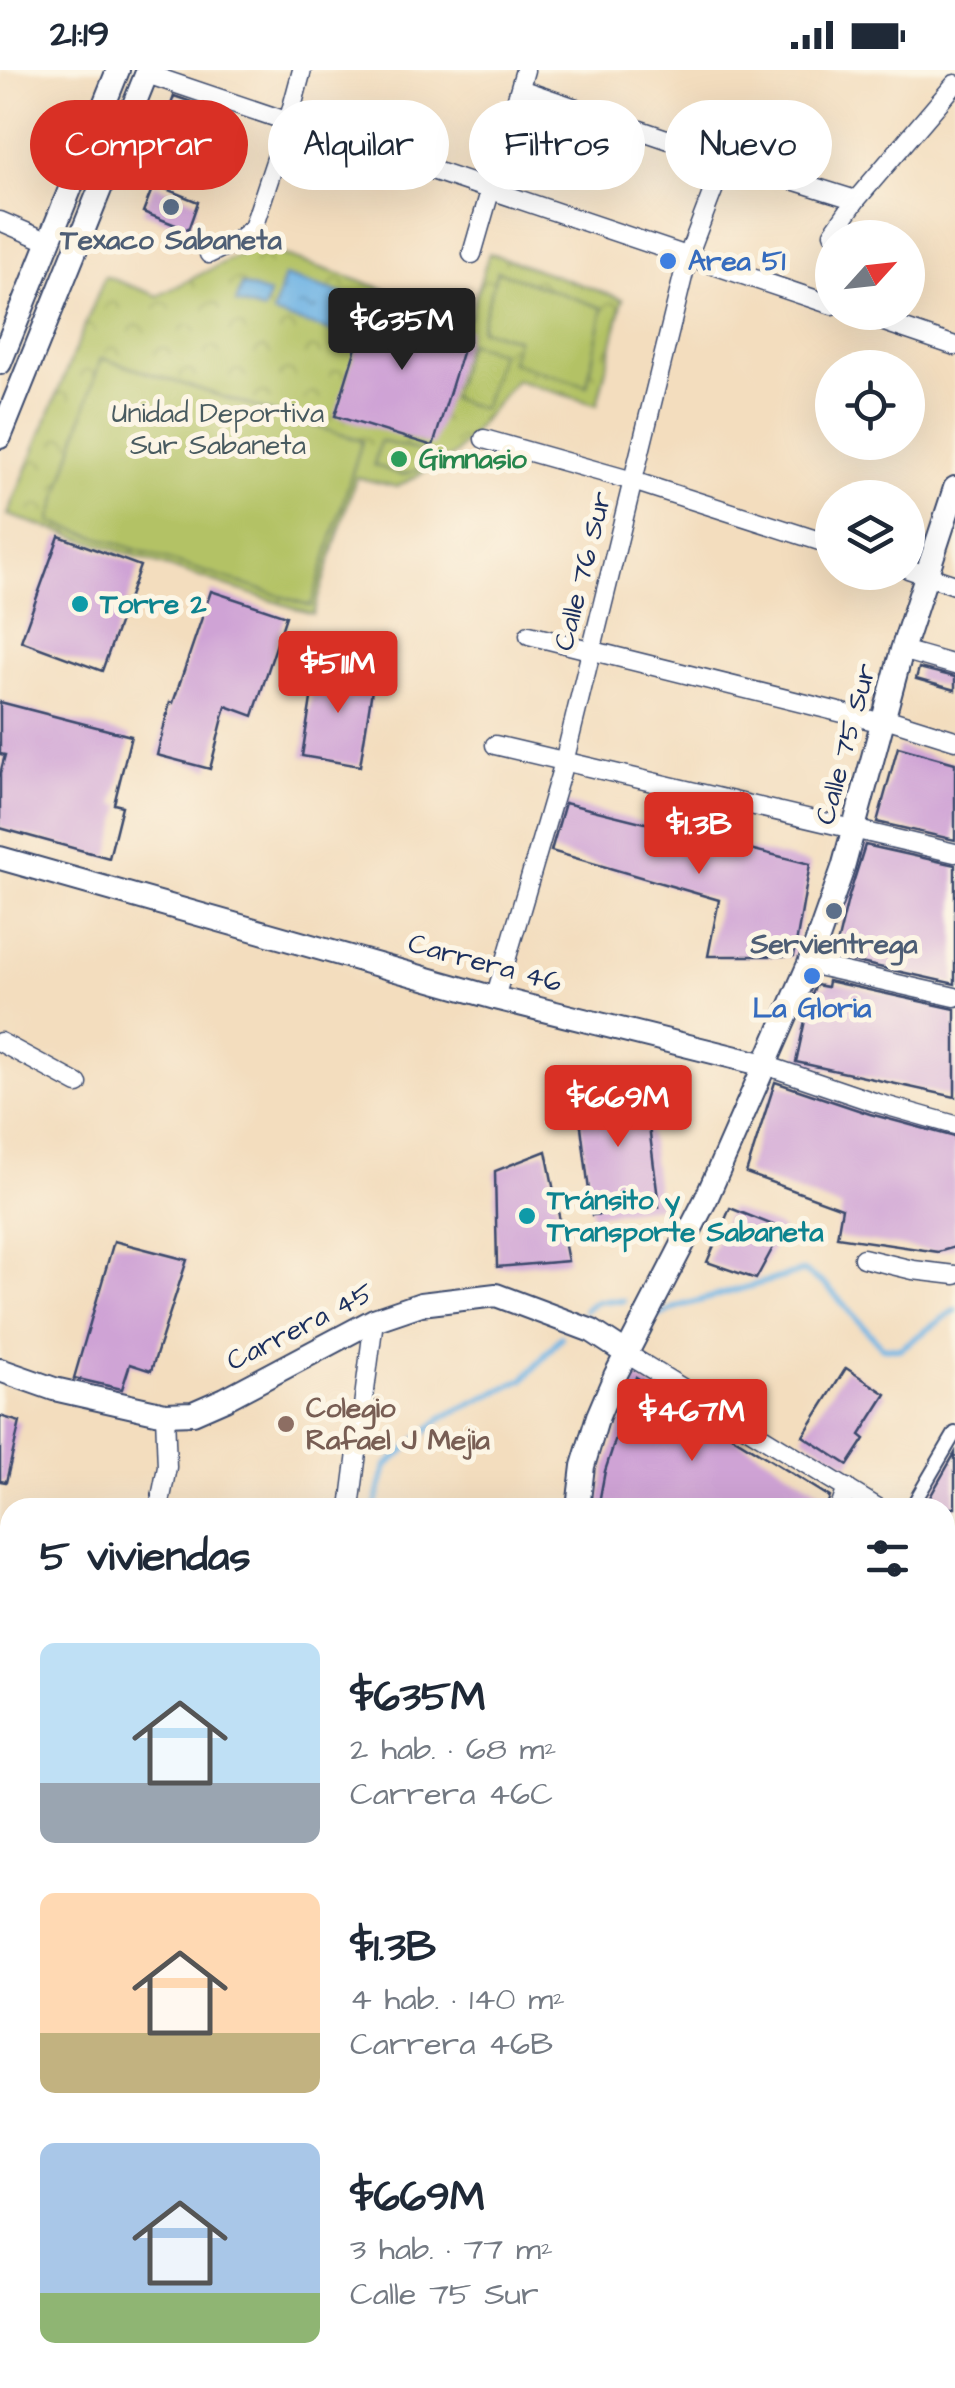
<!DOCTYPE html>
<html lang="es">
<head>
<meta charset="utf-8">
<style>
	body { margin:0; font-family:"Architects Daughter",sans-serif; background:#f2f2f3; color:#1f2937; height:100vh; display:flex; flex-direction:column; font-size:38px; white-space:nowrap }
	* { box-sizing:border-box; margin:0 }
	p { font-size:32px; color:#747a83 }
	.icon { flex:none; width:55px; height:55px; fill:none; stroke:currentColor; stroke-width:2; stroke-linecap:round; stroke-linejoin:round }
	.map { position:relative; flex:1; overflow:hidden }
	.panel { position:absolute; left:0px; top:1428px; width:955px; height:892px; display:flex; flex-direction:column; background:#fff; border-radius:30px 30px 0 0; box-shadow:0 10px 40px #0002 }
	.panel>* { flex:none }
	.guide { position:absolute; left:30px; top:30px; width:895px; height:90px; display:flex; gap:20px }
	.needle { width:65px; rotate:63deg }
	.fabs { position:absolute; left:815px; top:150px; display:grid; gap:20px }
	.fabs a { display:grid; place-items:center; width:110px; height:110px; border-radius:50%; background:#fff; box-shadow:0 10px 40px #0002; font-size:50px }
	.price { position:absolute; translate:-50% -85px; padding:0 22px; border-radius:10px; background:#d93025; color:#fff; font-size:32px; line-height:65px; filter:drop-shadow(0 2px 5px #0008) }
	.price::after { content:''; position:absolute; left:50%; top:60px; width:30px; height:22px; margin-left:-15px; background:inherit; clip-path:polygon(0 0,100% 0,50% 100%) }
	.price.current { background:#222; color:#fff }
	ul { padding:0; list-style:none }
	li { display:flex; align-items:center; gap:30px; height:250px; padding:0 40px }
	li span { display:grid; place-items:center; flex:none; width:280px; height:200px; border-radius:15px; color:#555 }
	li>.icon { margin-inline-start:auto }
	span .icon { width:120px; height:120px; fill:#fffc; stroke-width:1 }
	li b { font-size:42px }
	h2 { display:flex; justify-content:space-between; align-items:center; height:120px; padding:0 40px; font-size:42px }
	.chip { padding:0 35px; border-radius:45px; background:#fff; box-shadow:0 10px 40px #0002; font-size:35px; line-height:90px }
	.chip.current { background:#d93025; color:#fff }
	.status { display:flex; justify-content:space-between; align-items:center; height:70px; padding:0 50px; background:#fff; direction:ltr }
	.status svg { height:28px; fill:currentColor }
	.map>svg:first-child { display:block }
	.forest { fill:url(#forest-firs); stroke:#546c5c; stroke-width:2.5 }
	.park { fill:url(#park-crowns); stroke:#677862; stroke-width:2.5 }
	.garden { fill:#b3c265; stroke:#677862; stroke-width:2.5 }
	.water { fill:url(#water-ripples); stroke:#4471a1; stroke-width:2.5 }
	.lines { fill:none; stroke-linecap:round; stroke-linejoin:round }
	.stream { stroke:#6eb3e4; stroke-width:6 }
	.building { fill:#cfa3d5 }
	.pedestrian-casing { stroke:#3b496c; stroke-width:16 }
	.minor-casing { stroke:#3b496c; stroke-width:21 }
	.tertiary-casing { stroke:#3b496c; stroke-width:26 }
	.pedestrian { stroke:#fff; stroke-width:12 }
	.minor { stroke:#fff; stroke-width:18 }
	.tertiary { stroke:#fff; stroke-width:22 }
	.service-dot { fill:#5c6f8a; stroke:#fcf5e5; stroke-width:4 }
	.shop-dot { fill:#3f7fe0; stroke:#fcf5e5; stroke-width:4 }
	.leisure-dot { fill:#2e9e5b; stroke:#fcf5e5; stroke-width:4 }
	.culture-dot { fill:#0f9aa8; stroke:#fcf5e5; stroke-width:4 }
	.education-dot { fill:#8d6e63; stroke:#fcf5e5; stroke-width:4 }
	.labels { text-anchor:middle; dominant-baseline:central; stroke-width:10; stroke-linejoin:round; paint-order:stroke }
	.service-label { font-size:28px; font-weight:bold; fill:#4e5e75; stroke:#fcf5e5 }
	.shop-label { font-size:28px; font-weight:bold; fill:#366cbe; stroke:#fcf5e5; text-anchor:start }
	.park-label { font-size:28px; fill:#495b60; stroke:#fcf5e5 }
	.leisure-label { font-size:28px; font-weight:bold; fill:#27864d; stroke:#fcf5e5; text-anchor:start }
	.street-label { font-size:28px; fill:#1b2f5e; stroke:#fcf5e5 }
	.culture-label { font-size:28px; font-weight:bold; fill:#0d838f; stroke:#fcf5e5; text-anchor:start }
	.education-label { font-size:28px; font-weight:bold; fill:#785e54; stroke:#fcf5e5; text-anchor:start }
</style>
</head>
<body>
<div class="status"><b>21:19</b><svg viewBox="0 0 49 12"><path d="M0 12V9h3v3zM5 12V6h3v6zM10 12V3h3v9zM15 12V0h3v12zM26 1h20v11H26zM47 4h2v5h-2z"/></svg></div>
<div class="map">
<svg width="955" height="2318" viewBox="0 0 955 2318">
	<defs>
		<pattern id="forest-firs" width="22" height="20" patternUnits="userSpaceOnUse" patternTransform="scale(2.5)"><rect width="22" height="20" fill="#8ea85a"/><path d="M5 1l3.5 6h-7zM16 11l3.5 6h-7z" fill="#73894e"/></pattern>
		<pattern id="park-crowns" width="20" height="18" patternUnits="userSpaceOnUse" patternTransform="scale(2.5)"><rect width="20" height="18" fill="#b3c265"/><path d="M2 6a3 3 0 1 1 6 0M12 15a3 3 0 1 1 6 0" fill="none" stroke="#919e56"/></pattern>
		<pattern id="water-ripples" width="26" height="14" patternUnits="userSpaceOnUse" patternTransform="scale(2.5)"><rect width="26" height="14" fill="#6eb3e4"/><path d="M2 4q2-2 4 0t4 0M15 11q2-2 4 0t4 0" fill="none" stroke="#5a92bc"/></pattern>
	</defs>
	<rect width="100%" height="100%" fill="#fcf5e5"/>
	<filter id="ink" filterUnits="userSpaceOnUse"><feTurbulence type="fractalNoise" baseFrequency=".01" numOctaves="2"/><feDisplacementMap in="SourceGraphic" scale="20" xChannelSelector="R" yChannelSelector="G"/><feConvolveMatrix kernelMatrix="1 2 1 2 8 2 1 2 1" color-interpolation-filters="sRGB"/></filter>
	<filter id="wash" filterUnits="userSpaceOnUse"><feTurbulence type="fractalNoise" baseFrequency=".0048" numOctaves="4" result="noise"/><feDisplacementMap in="SourceGraphic" scale="40" xChannelSelector="R" yChannelSelector="G"/><feGaussianBlur stdDeviation="2.25" result="paint"/><feColorMatrix in="noise" values="0 0 0 0 0 0 0 0 0 0 0 0 0 0 0 0 0 1.4 0 .05"/><feComposite in="paint" operator="in"/></filter>
	<g filter="url(#wash)">
		<rect width="100%" height="100%" fill="#f3ddbe"/>
		<polygon class="forest" points="216,2310 593,2310 596,2318 211,2318"/>
		<polygon class="park" points="256,176 469,248 489,183 623,229 597,335 516,310 454,385 397,417 356,407 313,544 8,445 105,206 158,226"/>
		<g class="garden">
			<polygon points="497,201 603,238 587,316 511,292 517,269 480,259"/>
			<polygon points="467,273 500,282 483,339 451,329"/>
			<polygon points="101,288 362,371 311,536 50,452"/>
			<polygon points="380,371 424,382 418,400 401,405 374,395"/>
		</g>
		<g class="water">
			<polygon points="284,206 352,227 341,264 273,244"/>
			<polygon points="242,215 269,224 264,241 236,233"/>
		</g>
		<g class="lines">
			<g class="stream">
				<path d="M585,1240C594,1229 609,1230 623,1231"/>
				<polyline points="660,1245 677,1237 804,1201 827,1216 882,1277 900,1279 955,1240"/>
				<polyline points="375,1438 386,1396 443,1347 524,1309 561,1267"/>
				<polyline points="0,2142 10,2136"/>
			</g>
		</g>
		<g id="blocks">
			<g class="building">
				<polygon points="174,26 223,43 211,75 163,58"/>
				<polygon points="154,114 198,132 188,160 143,142"/>
				<polygon points="371,229 469,260 433,376 335,346"/>
				<polygon points="59,466 140,496 102,601 21,571"/>
				<polygon points="211,521 286,546 253,646 226,636 210,699 157,685 170,632 173,633"/>
				<polygon points="316,597 374,607 360,696 302,686"/>
				<polygon points="919,598 955,607 955,620 916,609"/>
				<polygon points="0,632 131,666 114,734 122,736 109,788 0,758 0,704 5,685 0,684"/>
				<polygon points="898,677 955,693 955,770 877,752"/>
				<polygon points="565,733 810,794 794,886 708,886 719,830 551,781"/>
				<polygon points="865,775 955,795 955,914 834,887 848,829"/>
				<polygon points="828,911 955,939 955,1027 796,992 809,932 816,915 827,917"/>
				<polygon points="775,1012 870,1044 955,1067 955,1177 938,1182 837,1167 842,1138 746,1103"/>
				<polygon points="644,1016 659,1137 592,1145 577,1024"/>
				<polygon points="546,1081 568,1191 497,1197 495,1101"/>
				<polygon points="730,1138 783,1159 756,1209 707,1192"/>
				<polygon points="114,1171 187,1190 151,1301 130,1294 122,1319 74,1308"/>
				<polygon points="846,1298 886,1324 860,1365 865,1369 848,1395 803,1366"/>
				<polygon points="636,1307 830,1427 826,1438 598,1438 605,1401"/>
				<polygon points="0,1346 20,1352 6,1412 0,1411"/>
				<polygon points="955,1383 955,1438 924,1438 935,1418"/>
			</g>
		</g>
	</g>
	<g filter="url(#ink)">
		<use href="#blocks" fill-opacity="0" stroke="#3b496c" stroke-width="2.5"/>
		<g class="lines">
			<defs>
				<polyline id="pedestrian" points="911,1438 955,1363"/>
				<g id="minor">
					<polyline points="147,4 832,235"/>
					<polyline points="520,19 725,89 856,130"/>
					<polyline points="0,151 49,172"/>
					<polyline points="833,163 856,130 955,14"/>
					<polyline points="209,184 238,170 253,158 288,52 302,0"/>
					<polyline points="472,184 525,0"/>
					<polyline points="855,242 955,276"/>
					<polyline points="484,369 633,411 832,475"/>
					<polyline points="908,499 955,515"/>
					<polyline points="529,565 883,653"/>
					<polyline points="902,580 955,595"/>
					<polyline points="885,648 955,670"/>
					<polyline points="495,675 955,783"/>
					<polyline points="809,894 955,927"/>
					<polyline points="495,928 564,692 688,186 725,89"/>
					<polyline points="0,972 78,1014"/>
					<polyline points="765,995 874,1032 955,1055"/>
					<polyline points="863,1188 913,1200 955,1205"/>
					<polyline points="627,1284 878,1438"/>
					<polyline points="159,1438 167,1397 165,1344"/>
					<polyline points="350,1438 374,1250"/>
					<polyline points="840,1438 847,1418"/>
					<polyline points="945,1476 955,1482"/>
					<polyline points="945,1669 955,1673"/>
					<polyline points="945,1831 955,1834"/>
					<polyline points="945,1992 955,1995"/>
					<polyline points="0,2064 10,2060"/>
					<polyline points="0,2105 10,2098"/>
					<polyline points="755,2310 764,2318"/>
					<polyline points="135,2318 148,2310 176,2310"/>
					<polyline points="694,2318 701,2310"/>
				</g>
				<g id="tertiary">
					<polyline points="0,293 118,0"/>
					<polyline points="0,367 148,0"/>
					<polyline points="0,788 495,928 765,995"/>
					<polyline points="0,1300 54,1319 165,1344 193,1343 225,1329 374,1250 421,1234 496,1225 592,1261 627,1284"/>
					<polyline points="578,1438 583,1396 598,1346 615,1306 706,1129 809,894 843,798 902,580 955,418"/>
					<polyline points="945,2188 955,2189"/>
				</g>
			</defs>
			<use href="#pedestrian" class="pedestrian-casing"/>
			<use href="#minor" class="minor-casing"/>
			<use href="#tertiary" class="tertiary-casing"/>
			<use href="#pedestrian" class="pedestrian"/>
			<use href="#minor" class="minor"/>
			<use href="#tertiary" class="tertiary"/>
		</g>
	</g>
	<g class="service-dot">
		<circle cx="171" cy="137" r="10"/>
		<circle cx="834" cy="841" r="10"/>
	</g>
	<g class="shop-dot">
		<circle cx="668" cy="191" r="10"/>
		<circle cx="812" cy="906" r="10"/>
	</g>
	<circle class="leisure-dot" cx="399" cy="389" r="10"/>
	<g class="culture-dot">
		<circle cx="80" cy="534" r="10"/>
		<circle cx="527" cy="1146" r="10"/>
	</g>
	<circle class="education-dot" cx="286" cy="1354" r="10"/>
	<g class="labels">
		<g class="service-label">
			<text x="171" y="170">Texaco Sabaneta</text>
			<text x="834" y="874">Servientrega</text>
		</g>
		<g class="shop-label">
			<text x="688" y="191">Area 51</text>
			<text x="812" y="938" text-anchor="middle">La Gloria</text>
		</g>
		<g class="park-label">
			<text x="218" y="343">Unidad Deportiva<tspan x="218" dy="32">Sur Sabaneta</tspan></text>
		</g>
		<g class="leisure-label">
			<text x="419" y="389">Gimnasio</text>
		</g>
		<g class="street-label">
			<text transform="translate(583 501) rotate(-76)">Calle 76 Sur</text>
			<text transform="translate(846 674) rotate(-75)">Calle 75 Sur</text>
			<text transform="translate(485 893) rotate(15)">Carrera 46</text>
			<text transform="translate(300 1257) rotate(-27)">Carrera 45</text>
		</g>
		<g class="culture-label">
			<text x="100" y="534">Torre 2</text>
			<text x="547" y="1130">Tránsito y<tspan x="547" dy="32">Transporte Sabaneta</tspan></text>
		</g>
		<g class="education-label">
			<text x="306" y="1338">Colegio<tspan x="306" dy="32">Rafael J Mejia</tspan></text>
		</g>
	</g>
</svg>
<div class="fabs">
<a><svg class="needle" viewBox="-14 -14 28 28"><path d="M0-13l5 13h-10z" fill="#e53935"/><path d="M0 13l5-13h-10z" fill="#747a83"/></svg></a>
<a><svg class="icon" aria-label="locate" viewBox="0 0 24 24"><circle cx="12" cy="12" r="6"/><path d="M12 2v4M12 18v4M2 12h4M18 12h4"/></svg></a>
<a><svg class="icon" aria-label="layers" viewBox="0 0 24 24"><path d="M12 4l9 5-9 5-9-5zM3 14l9 5 9-5"/></svg></a>
</div>
<b class="price current" style="left:402px;top:303px">$635M</b>
<b class="price" style="left:338px;top:646px">$511M</b>
<b class="price" style="left:699px;top:807px">$1.3B</b>
<b class="price" style="left:618px;top:1080px">$669M</b>
<b class="price" style="left:692px;top:1394px">$467M</b>
<div class="guide">
<a class="chip current">Comprar</a>
<a class="chip">Alquilar</a>
<a class="chip">Filtros</a>
<a class="chip">Nuevo</a>
</div>
<section class="panel">
<h2>5 viviendas<svg class="icon" aria-label="filters" viewBox="0 0 24 24"><path d="M4 7h16M4 17h16"/><circle cx="9" cy="7" r="2"/><circle cx="15" cy="17" r="2"/></svg></h2>
<ul>
<li><span style="background:linear-gradient(#bfe0f5 70%,#9aa5b1 0)"><svg class="icon" aria-label="home" viewBox="0 0 24 24"><path d="M3 11l9-7 9 7M6 9v11h12V9"/></svg></span><div><b>$635M</b><p>2 hab. · 68 m²</p><p>Carrera 46C</p></div></li>
<li><span style="background:linear-gradient(#ffd9b3 70%,#c2b280 0)"><svg class="icon" aria-label="home" viewBox="0 0 24 24"><path d="M3 11l9-7 9 7M6 9v11h12V9"/></svg></span><div><b>$1.3B</b><p>4 hab. · 140 m²</p><p>Carrera 46B</p></div></li>
<li><span style="background:linear-gradient(#a9c7e8 75%,#8fb573 0)"><svg class="icon" aria-label="home" viewBox="0 0 24 24"><path d="M3 11l9-7 9 7M6 9v11h12V9"/></svg></span><div><b>$669M</b><p>3 hab. · 77 m²</p><p>Calle 75 Sur</p></div></li>
</ul>
</section>
</div>
</body>
</html>
